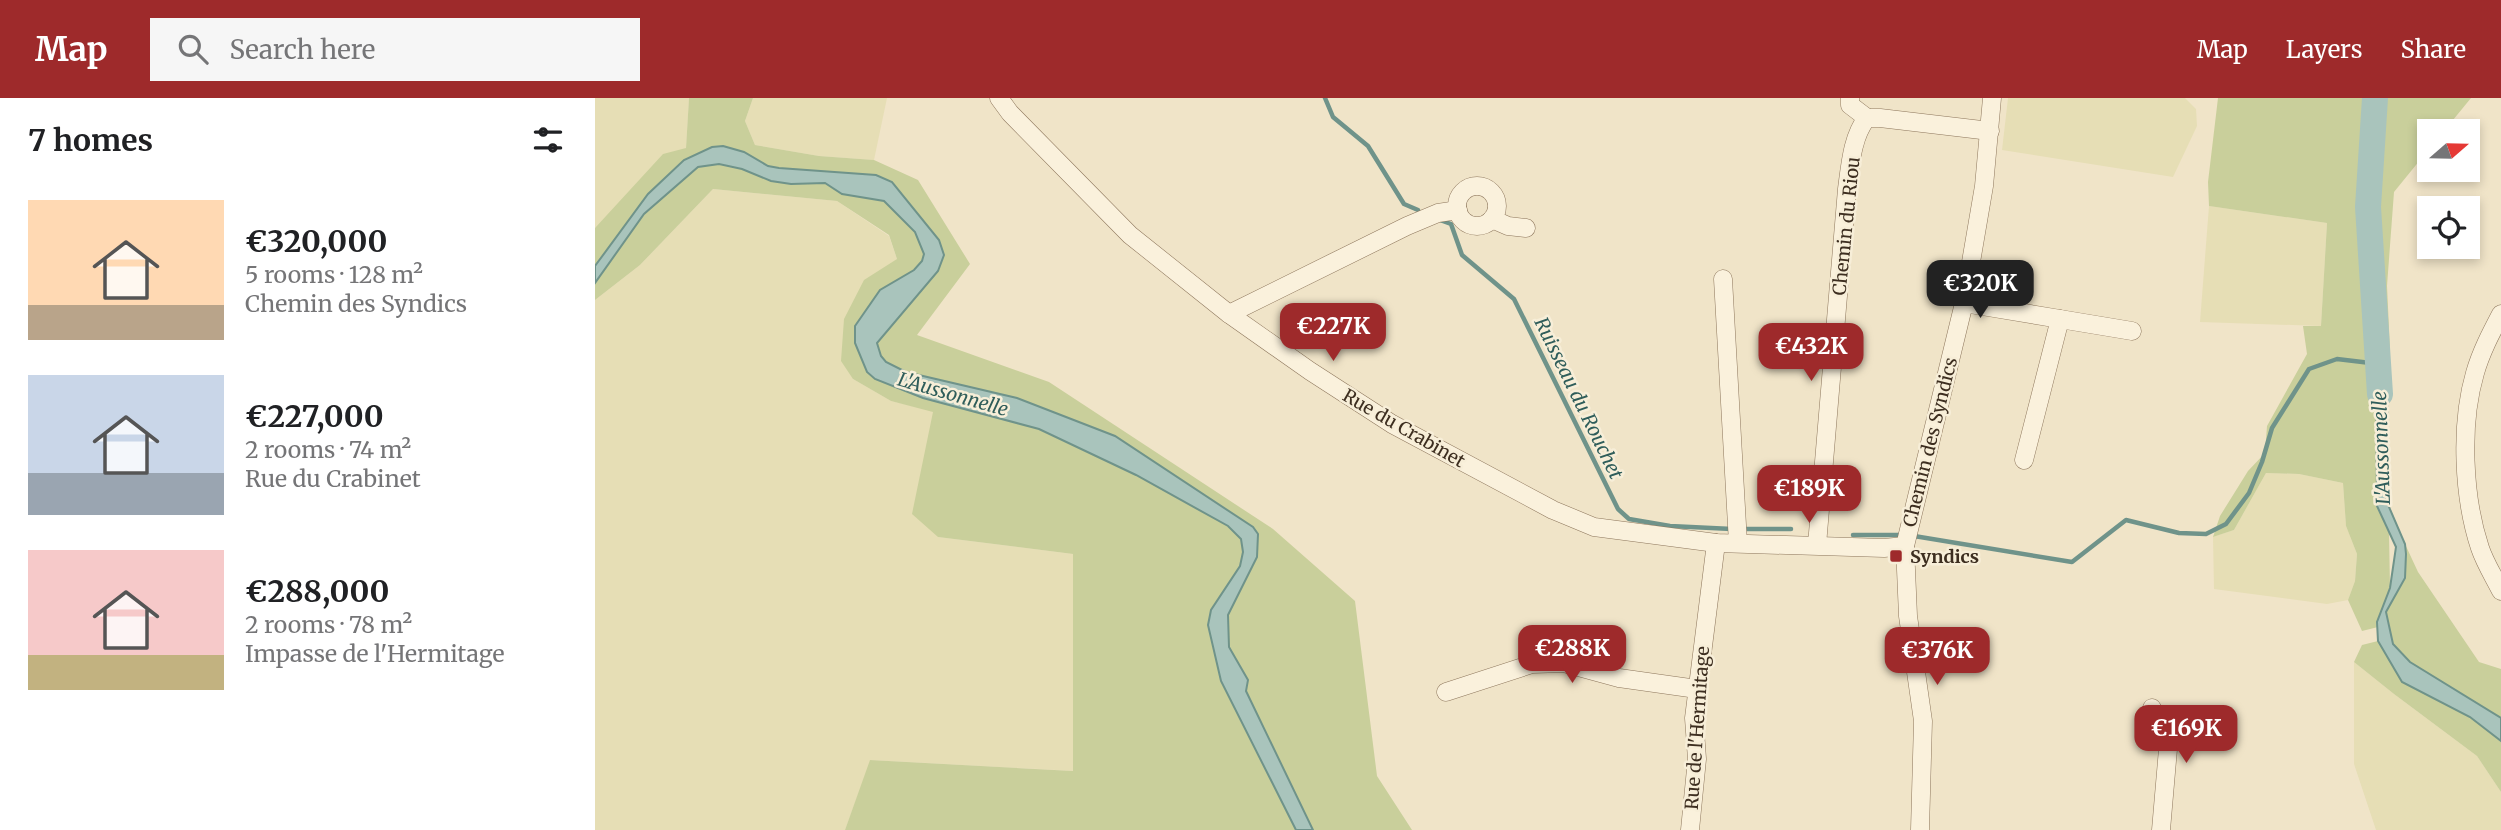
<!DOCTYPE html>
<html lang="en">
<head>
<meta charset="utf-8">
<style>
	body { margin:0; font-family:Merriweather,serif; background:#f6f6f6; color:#202124; height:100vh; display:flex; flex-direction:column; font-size:26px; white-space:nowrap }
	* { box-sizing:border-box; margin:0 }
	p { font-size:23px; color:#757577 }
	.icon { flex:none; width:38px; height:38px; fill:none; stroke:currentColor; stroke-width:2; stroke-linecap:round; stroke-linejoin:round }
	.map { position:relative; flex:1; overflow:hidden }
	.details { display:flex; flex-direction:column; background:#fff; width:595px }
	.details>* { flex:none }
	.needle { width:46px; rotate:70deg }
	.buttons { position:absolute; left:1822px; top:21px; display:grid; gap:14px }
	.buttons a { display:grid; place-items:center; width:63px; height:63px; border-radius:0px; background:#fff; box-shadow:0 4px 10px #0003; font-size:35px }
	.price { position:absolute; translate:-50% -60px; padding:0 16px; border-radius:14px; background:#9e2a2b; color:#fff; font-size:23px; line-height:46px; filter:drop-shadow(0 2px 4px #0008) }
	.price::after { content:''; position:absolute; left:50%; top:42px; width:21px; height:16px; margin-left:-10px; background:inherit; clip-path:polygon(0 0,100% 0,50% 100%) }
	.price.current { background:#222; color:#fff }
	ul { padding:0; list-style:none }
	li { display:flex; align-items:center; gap:21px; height:175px; padding:0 28px }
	li span { display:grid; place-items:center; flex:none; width:196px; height:140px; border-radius:0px; color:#555 }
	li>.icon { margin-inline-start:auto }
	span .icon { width:84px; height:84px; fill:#fffc; stroke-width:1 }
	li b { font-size:30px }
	h2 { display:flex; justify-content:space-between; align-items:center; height:84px; padding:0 28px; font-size:30px }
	header { display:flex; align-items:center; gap:42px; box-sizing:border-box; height:98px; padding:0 35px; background:#9e2a2b; color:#fff }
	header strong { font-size:33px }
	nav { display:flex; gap:38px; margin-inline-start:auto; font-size:24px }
	.search { width:490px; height:63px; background:#f6f6f6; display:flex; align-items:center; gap:18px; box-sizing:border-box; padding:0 24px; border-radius:0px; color:#757577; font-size:26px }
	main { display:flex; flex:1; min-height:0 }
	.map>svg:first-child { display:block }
	.farmland { fill:#e6deb5 }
	.green { fill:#c9cf9b }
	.water { fill:#a9c4bc; stroke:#6f938a; stroke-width:2 }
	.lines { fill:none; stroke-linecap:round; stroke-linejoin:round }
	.stream { stroke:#6f938a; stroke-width:4.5 }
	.river { stroke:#a9c4bc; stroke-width:26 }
	.minor-casing { stroke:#8d765c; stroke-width:19 }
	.minor { stroke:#faf1dc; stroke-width:18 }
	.poi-dot { fill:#9e2a2b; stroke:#f7eed8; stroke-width:2.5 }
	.labels { text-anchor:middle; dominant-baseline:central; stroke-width:5; stroke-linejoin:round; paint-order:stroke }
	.street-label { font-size:18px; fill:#3d2e20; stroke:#f7eed8 }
	.poi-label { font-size:18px; font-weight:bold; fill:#3d2e20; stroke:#f7eed8; text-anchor:start }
	.water-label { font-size:19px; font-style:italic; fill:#2f5d5a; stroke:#f7eed8 }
</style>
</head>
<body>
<header>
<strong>Map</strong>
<div class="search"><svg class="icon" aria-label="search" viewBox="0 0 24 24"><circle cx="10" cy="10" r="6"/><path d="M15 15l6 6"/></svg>Search here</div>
<nav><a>Map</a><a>Layers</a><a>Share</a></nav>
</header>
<main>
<section class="details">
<h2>7 homes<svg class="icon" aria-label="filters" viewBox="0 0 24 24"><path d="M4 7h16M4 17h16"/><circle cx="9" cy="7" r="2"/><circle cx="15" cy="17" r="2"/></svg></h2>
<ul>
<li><span style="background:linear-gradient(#ffd9b3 75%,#b9a48a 0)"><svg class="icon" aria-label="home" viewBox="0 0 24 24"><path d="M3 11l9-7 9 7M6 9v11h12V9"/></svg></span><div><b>€320,000</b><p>5 rooms · 128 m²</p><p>Chemin des Syndics</p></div></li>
<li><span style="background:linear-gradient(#c9d6e8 70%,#9aa5b1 0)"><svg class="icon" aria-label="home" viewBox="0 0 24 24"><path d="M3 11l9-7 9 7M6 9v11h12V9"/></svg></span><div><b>€227,000</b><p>2 rooms · 74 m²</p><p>Rue du Crabinet</p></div></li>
<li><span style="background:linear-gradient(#f6c9c9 75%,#c2b280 0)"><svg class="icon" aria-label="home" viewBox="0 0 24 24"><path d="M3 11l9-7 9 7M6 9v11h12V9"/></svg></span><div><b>€288,000</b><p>2 rooms · 78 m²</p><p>Impasse de l'Hermitage</p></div></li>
</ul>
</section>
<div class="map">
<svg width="1906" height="732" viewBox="0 0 1906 732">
	<rect width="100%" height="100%" fill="#f0e4c8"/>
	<g class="farmland">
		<polygon points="0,0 94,0 91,50 0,130"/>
		<polygon points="158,0 292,0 279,62 224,58 160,47 150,23"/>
		<polygon points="1413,0 1590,0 1601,11 1602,28 1578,79 1407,52"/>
		<polygon points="118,91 242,103 294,138 302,161 258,281 296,303 338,313 343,439 478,456 479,673 276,662 250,732 0,732 0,202 45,167"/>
		<polygon points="1614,108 1732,125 1726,228 1605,224"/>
		<polygon points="1671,375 1704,376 1748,385 1751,428 1762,456 1760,483 1753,502 1732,506 1619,491 1618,439 1639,432"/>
		<polygon points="1759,564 1799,596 1882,658 1906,694 1906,732 1781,732 1759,666"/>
	</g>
	<g class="green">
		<polygon points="94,0 158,0 150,23 160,47 224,58 279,62 323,82 375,166 322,237 454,284 678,431 760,503 782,678 817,732 718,732 651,593 653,582 634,549 633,517 662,459 658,429 520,338 422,300 311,274 291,264 328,300 444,331 541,377 633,428 646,441 648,454 645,468 616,512 613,527 626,583 701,732 250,732 275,662 478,673 478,456 343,439 317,416 338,314 296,303 258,281 246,263 249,221 269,182 302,161 294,137 242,103 118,91 45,167 0,202 0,130 68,56 91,50"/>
		<polygon points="1623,0 1876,0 1849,33 1834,33 1834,51 1799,94 1792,188 1795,252 1793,263 1781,263 1782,408 1794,435 1795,490 1783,529 1767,533 1753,502 1760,483 1762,456 1751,428 1748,385 1704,376 1671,375 1639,432 1618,439 1625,418 1653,373 1670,355 1672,328 1712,256 1708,228 1726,228 1732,125 1614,108 1613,84"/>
		<polygon points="1810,446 1823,474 1884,564 1906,571 1906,620 1815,564 1798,546 1791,514 1810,480"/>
		<polygon points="1783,543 1807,584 1875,619 1906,643 1906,694 1882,658 1799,596 1759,564 1767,547"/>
	</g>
	<g class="water">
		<polygon points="128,48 149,54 173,68 184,70 281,77 297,84 344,142 349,157 343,173 282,245 286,258 291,264 311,274 422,300 520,338 658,429 663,436 662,459 633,517 634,549 653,582 651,593 718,732 701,732 626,583 613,527 616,512 645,468 648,454 646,441 633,428 541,377 444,331 328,300 280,281 272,274 260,245 260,228 285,192 319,172 327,163 329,156 320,134 289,103 247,96 230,85 196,86 176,83 147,71 124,66 103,69 49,116 0,185 0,168 53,96 89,62 117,49"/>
		<polygon points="1781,263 1793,263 1791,402 1810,446 1811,456 1810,480 1791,514 1798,546 1815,564 1906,620 1906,643 1875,619 1807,584 1783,543 1782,524 1795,490 1801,449 1782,408"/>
	</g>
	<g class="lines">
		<g class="stream">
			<polyline points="730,0 738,19 773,48 809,106 823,112"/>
			<polyline points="845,122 856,126 867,157 919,201 1023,411 1034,421 1075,428 1137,431"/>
			<polyline points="1148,431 1196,431"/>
			<polyline points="1258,437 1306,437"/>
			<polyline points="1319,438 1477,464 1531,422 1584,435 1611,436 1631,426 1654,395 1667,364 1677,330 1714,271 1742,261 1784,266"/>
		</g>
		<polyline class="river" points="1780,0 1773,109 1785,296"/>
		<defs>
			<g id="minor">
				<polyline points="404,0 415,15 535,137 634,216 715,273 797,326 958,412 999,429 1121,445 1289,450 1310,448"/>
				<polyline points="1255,0 1255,7 1272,20"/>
				<circle cx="882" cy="108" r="20"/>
				<polyline points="897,121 913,128 931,130"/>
				<polyline points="1128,181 1143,445"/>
				<polyline points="1369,205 1465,221"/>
				<polyline points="634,216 812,128 843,115 863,112"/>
				<path d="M1906,216C1896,235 1886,254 1880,275C1865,326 1868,399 1885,450C1890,465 1899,479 1906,493"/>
				<polyline points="1429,362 1465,221 1537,233"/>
				<path d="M1222,447L1252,91C1255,69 1257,38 1272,20H1285L1395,33"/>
				<polyline points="851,594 937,566 969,565 1024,580 1102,591"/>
				<polyline points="1557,610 1573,651 1566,732"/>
				<polyline points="1095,732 1102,661 1099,620 1121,445"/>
				<polyline points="1325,732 1328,623 1313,518 1310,448 1369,205 1389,88 1397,0"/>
			</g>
		</defs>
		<use href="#minor" class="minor-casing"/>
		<use href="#minor" class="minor"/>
	</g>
	<rect class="poi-dot" x="1294" y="451" width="14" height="14" rx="3.5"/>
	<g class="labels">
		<g class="street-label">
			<text transform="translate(1251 128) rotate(-84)">Chemin du Riou</text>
			<text transform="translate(809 330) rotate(30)">Rue du Crabinet</text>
			<text transform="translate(1335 344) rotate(-76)">Chemin des Syndics</text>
			<text transform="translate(1102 630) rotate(-86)">Rue de l'Hermitage</text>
		</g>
		<g class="poi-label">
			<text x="1315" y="458">Syndics</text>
		</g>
		<g class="water-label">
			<text transform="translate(358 296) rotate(16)">L'Aussonnelle</text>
			<text transform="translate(984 300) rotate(64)">Ruisseau du Rouchet</text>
			<text transform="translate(1786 350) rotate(-92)">L'Aussonnelle</text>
		</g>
	</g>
</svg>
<div class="buttons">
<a><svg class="needle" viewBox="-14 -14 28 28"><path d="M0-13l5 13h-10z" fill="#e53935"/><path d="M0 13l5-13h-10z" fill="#757577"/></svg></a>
<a><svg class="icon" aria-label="locate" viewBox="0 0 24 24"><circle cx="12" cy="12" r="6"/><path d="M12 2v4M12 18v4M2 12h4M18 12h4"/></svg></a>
</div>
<b class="price current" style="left:1385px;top:222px">€320K</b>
<b class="price" style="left:738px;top:265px">€227K</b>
<b class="price" style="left:1216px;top:285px">€432K</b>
<b class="price" style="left:1214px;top:427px">€189K</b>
<b class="price" style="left:977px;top:587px">€288K</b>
<b class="price" style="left:1342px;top:589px">€376K</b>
<b class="price" style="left:1591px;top:667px">€169K</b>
</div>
</main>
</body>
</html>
